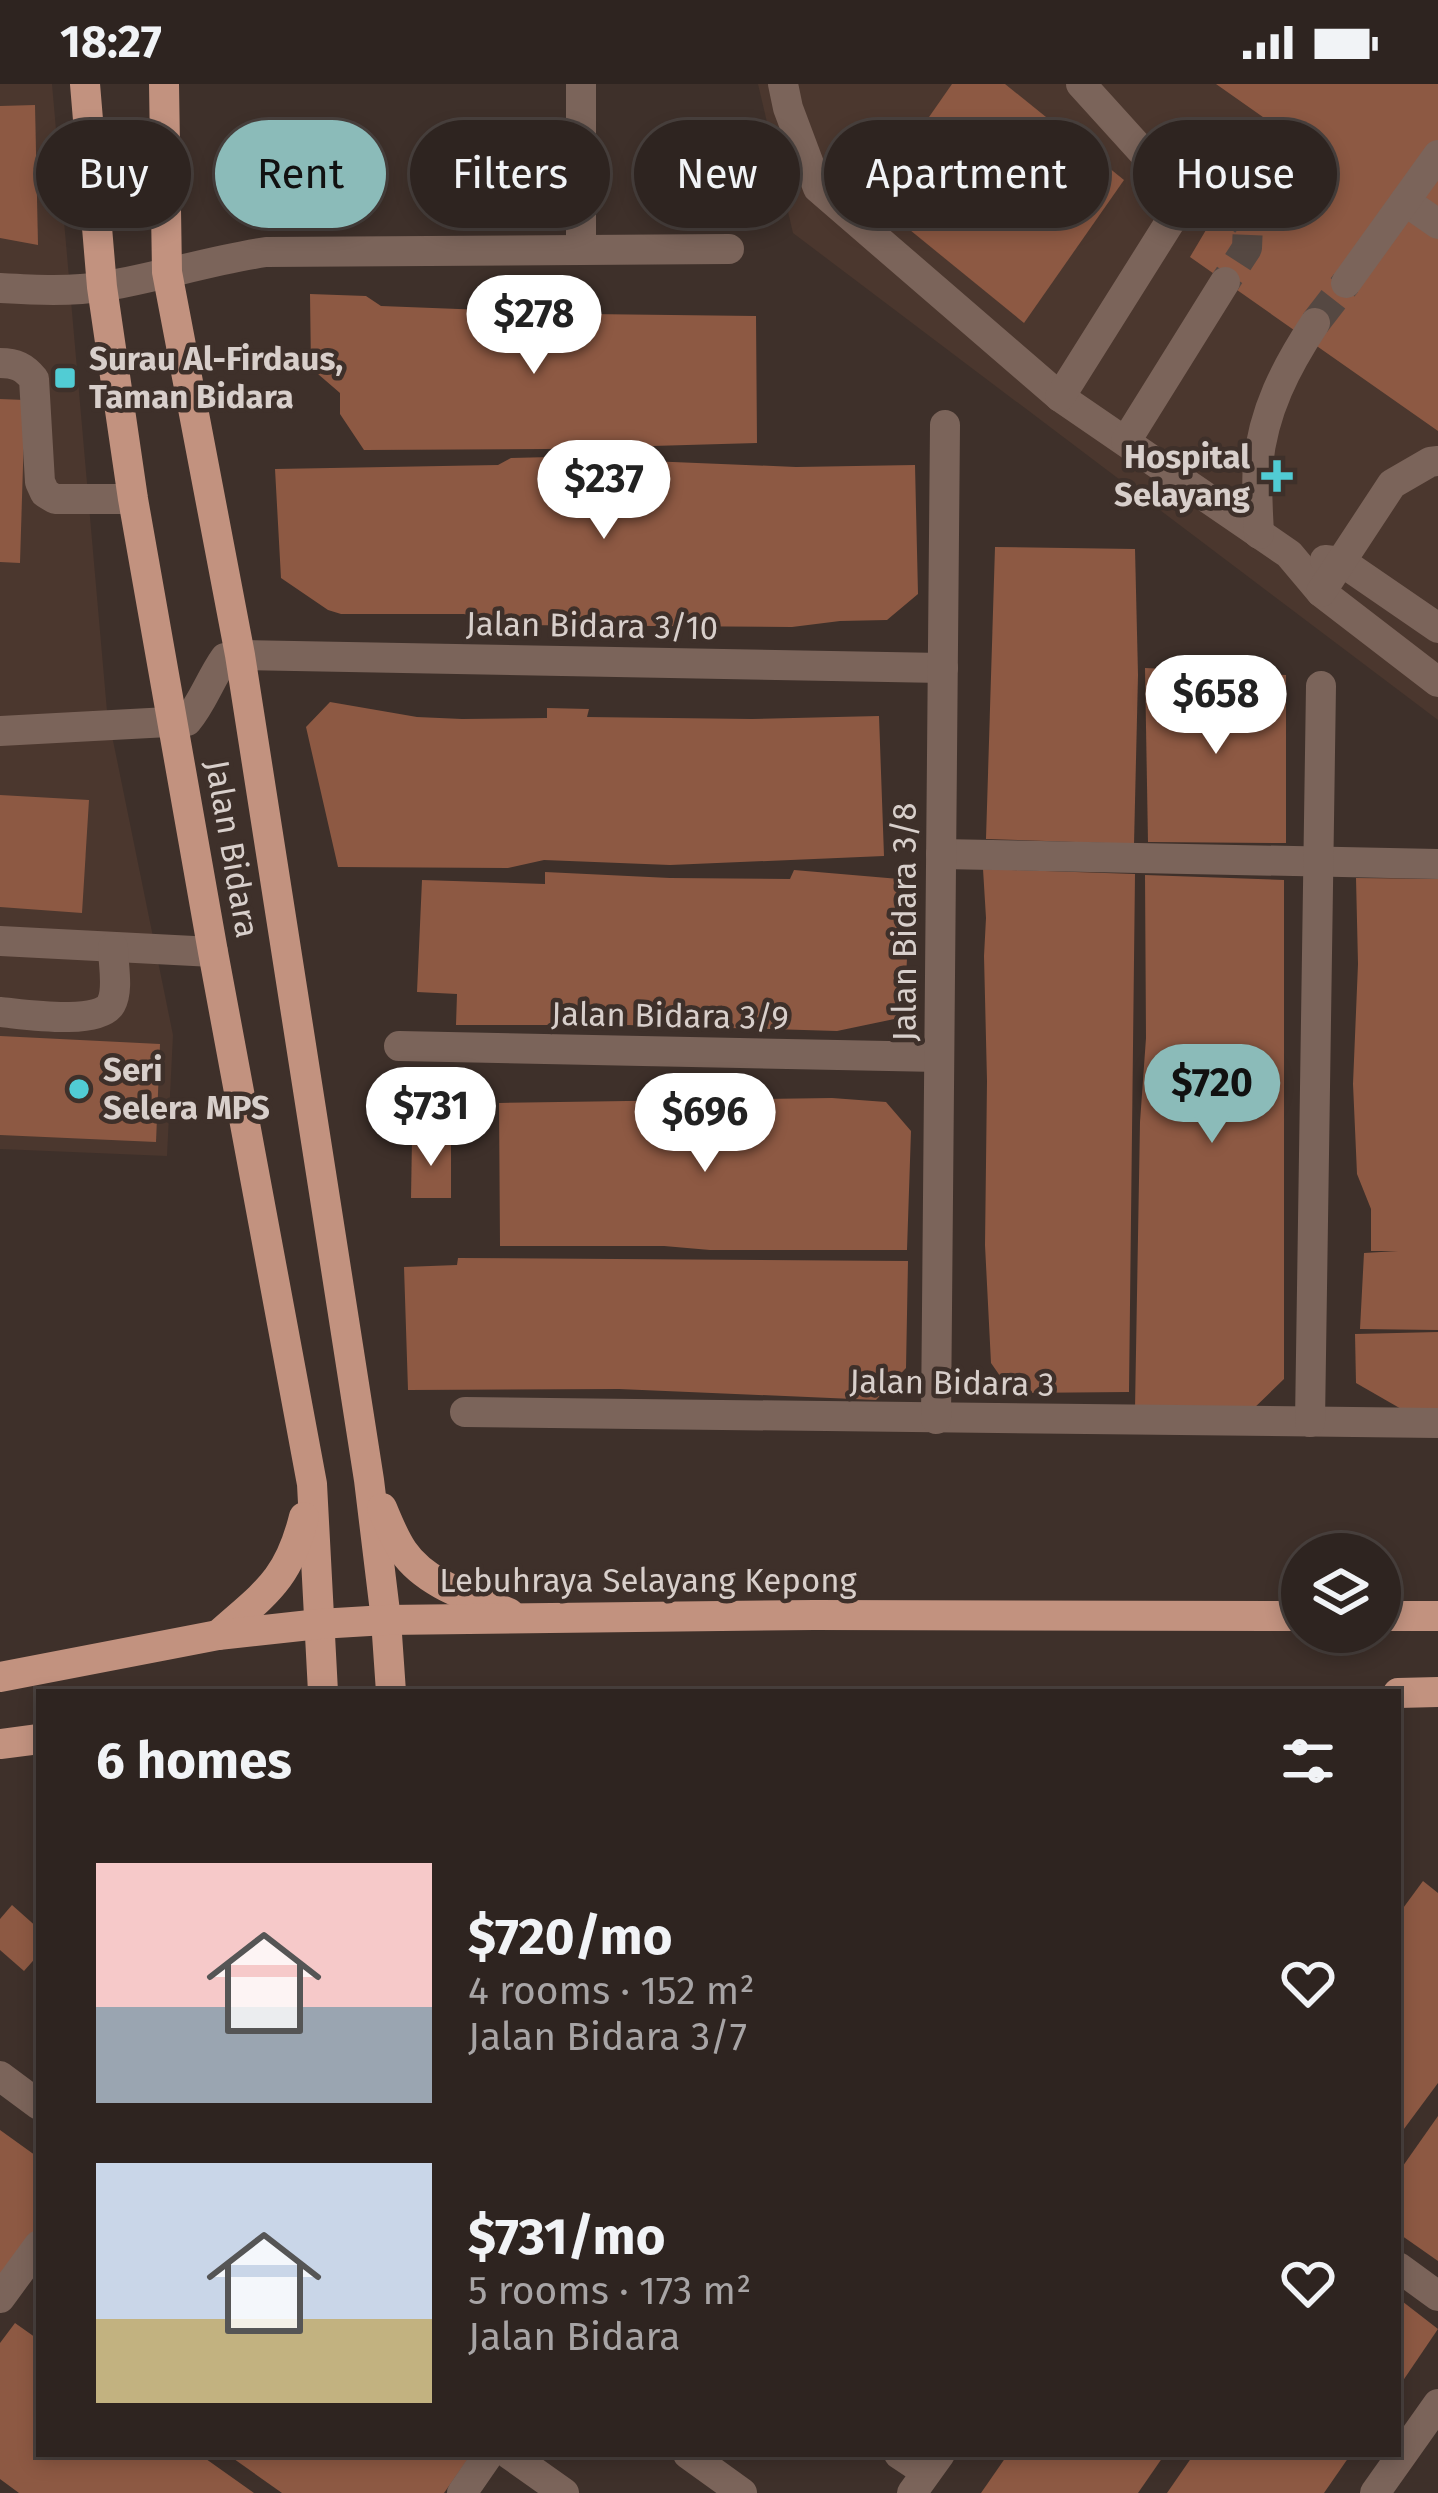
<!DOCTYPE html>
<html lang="en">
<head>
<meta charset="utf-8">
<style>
	body { margin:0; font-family:"Fira Sans",sans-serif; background:#362c29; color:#f1f3f6; height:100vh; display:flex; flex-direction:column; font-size:45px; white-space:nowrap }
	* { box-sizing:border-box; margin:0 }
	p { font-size:39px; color:#a7a4a5 }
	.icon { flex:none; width:66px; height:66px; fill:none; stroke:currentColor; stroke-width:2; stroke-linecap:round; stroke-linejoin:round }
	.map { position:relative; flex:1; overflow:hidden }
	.details { position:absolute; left:36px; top:1605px; width:1365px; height:768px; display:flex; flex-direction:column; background:#2e2420; border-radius:0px; box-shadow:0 6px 18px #0003,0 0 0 3px #49413e }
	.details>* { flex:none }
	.guide { position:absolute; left:36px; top:36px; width:1368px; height:108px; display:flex; gap:24px }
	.buttons { position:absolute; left:1281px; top:1449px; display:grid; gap:24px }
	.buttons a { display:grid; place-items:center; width:120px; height:120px; border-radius:50%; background:#2e2420; box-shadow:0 6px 18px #0003,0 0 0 3px #49413e; font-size:60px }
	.price { position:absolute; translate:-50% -102px; padding:0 27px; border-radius:42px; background:#fff; color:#222; font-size:39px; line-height:78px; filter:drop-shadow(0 3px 6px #0008) }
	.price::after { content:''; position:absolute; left:50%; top:72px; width:36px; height:27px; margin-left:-18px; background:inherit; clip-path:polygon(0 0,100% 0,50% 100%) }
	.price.on { background:#8bbbb9; color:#111 }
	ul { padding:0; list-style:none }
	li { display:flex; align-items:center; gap:36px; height:300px; padding:0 60px }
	li span { display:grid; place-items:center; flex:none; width:336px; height:240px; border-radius:0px; color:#555 }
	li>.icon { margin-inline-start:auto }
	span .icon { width:144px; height:144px; fill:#fffc; stroke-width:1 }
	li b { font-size:51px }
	h2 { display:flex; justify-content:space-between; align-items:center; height:144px; padding:0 60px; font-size:51px }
	.pill { padding:0 42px; border-radius:54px; background:#2e2420; box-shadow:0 6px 18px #0003,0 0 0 3px #49413e; font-size:42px; line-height:108px }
	.pill.on { background:#8bbbb9; color:#111 }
	.status { display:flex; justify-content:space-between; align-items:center; height:84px; padding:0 60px; background:#2e2420; direction:ltr }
	.status svg { height:33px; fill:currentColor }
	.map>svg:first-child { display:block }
	.built { fill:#4b372e }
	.building { fill:#8d5943 }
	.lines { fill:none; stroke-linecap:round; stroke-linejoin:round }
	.minor-tunnel { stroke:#554842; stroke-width:30; stroke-dasharray:30 15; stroke-linecap:butt }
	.minor { stroke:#7b645a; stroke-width:30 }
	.major { stroke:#c2927f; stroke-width:30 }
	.poi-dot { fill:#51ccd4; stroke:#3e302a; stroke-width:4.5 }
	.labels { text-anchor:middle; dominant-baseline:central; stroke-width:9; stroke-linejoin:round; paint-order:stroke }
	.poi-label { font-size:33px; font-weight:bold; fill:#d8cfcb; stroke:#3e302a; text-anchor:start }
	.street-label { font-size:33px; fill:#d8cfcb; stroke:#3e302a }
</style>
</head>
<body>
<div class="status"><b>18:27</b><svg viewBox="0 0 49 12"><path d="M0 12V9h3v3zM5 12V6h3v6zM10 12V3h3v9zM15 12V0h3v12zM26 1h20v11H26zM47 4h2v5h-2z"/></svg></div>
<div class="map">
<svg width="1438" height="2409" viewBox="0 0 1438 2409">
	<rect width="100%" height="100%" fill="#3e302a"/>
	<g class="built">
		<polygon points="0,0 52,0 107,627 173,951 167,1072 0,1065"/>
		<polygon points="758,0 1438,0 1438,636 793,149"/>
	</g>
	<g class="building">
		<polygon points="952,0 1005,0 1124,96 1024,239 872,115"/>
		<polygon points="1216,0 1438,0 1438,347 1190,173 1270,38"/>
		<polygon points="35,21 38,161 0,154 0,22"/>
		<polygon points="310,210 366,212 381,222 588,230 756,232 757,359 547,365 364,366 340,330 340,309 311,284"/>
		<polygon points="0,315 25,316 20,479 0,478"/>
		<polygon points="551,373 796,383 915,381 918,510 887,536 840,537 792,543 499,541 464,530 341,530 328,526 281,494 275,385 498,381 511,374"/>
		<polygon points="995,463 1135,465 1138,591 1134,760 986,755"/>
		<polygon points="1145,584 1286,591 1286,759 1148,758"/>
		<polygon points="330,618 417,633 462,635 547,634 547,624 589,625 587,633 752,635 879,632 884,772 670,781 544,776 508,784 338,783 306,643"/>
		<polygon points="0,711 89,716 82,829 0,823"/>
		<polygon points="983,785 1135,790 1129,1308 1012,1309 991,1279 985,1161 987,997 984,872 986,834"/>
		<polygon points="794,786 911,796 904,933 837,947 627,941 456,941 457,910 417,908 422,796 545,800 545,788 670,794 790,795"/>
		<polygon points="1145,791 1284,796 1284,1295 1250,1328 1135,1325 1140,1038 1146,954"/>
		<polygon points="1356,794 1438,795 1438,1246 1360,1245 1364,1169 1398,1167 1371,1167 1371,1125 1357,1090 1353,1000 1358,880"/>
		<polygon points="0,952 160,960 156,1058 0,1051"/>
		<polygon points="832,1014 886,1018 911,1047 907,1166 710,1166 664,1162 500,1162 499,1019"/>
		<polygon points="412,1055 451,1055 451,1114 411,1114"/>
		<polygon points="458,1174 908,1177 906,1284 876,1316 619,1305 408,1306 404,1183 457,1181"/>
		<polygon points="1438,1248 1438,1325 1403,1326 1356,1299 1355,1250"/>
		<polygon points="1423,1797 1438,1809 1438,1999 1398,2053 1398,1831"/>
		<polygon points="12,1821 39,1845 39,1870 24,1887 0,1866 0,1835"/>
		<polygon points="1438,2032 1438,2177 1398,2149 1398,2089"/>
		<polygon points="0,2046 39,2074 39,2143 0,2199"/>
		<polygon points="1398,2214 1438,2245 1398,2304"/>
		<polygon points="15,2239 39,2256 39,2370 199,2370 254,2409 19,2409 0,2395 0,2259"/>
		<polygon points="227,2370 461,2370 468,2375 444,2409 282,2409"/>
		<polygon points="1008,2370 1165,2370 1138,2409 981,2409"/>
		<polygon points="1194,2370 1351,2370 1324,2409 1167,2409"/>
	</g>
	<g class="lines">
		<g class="minor-tunnel">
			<polyline points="1222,118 1248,140 1247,164 1225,198"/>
			<polyline points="1315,239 1346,199"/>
		</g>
		<g class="minor">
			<polyline points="783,0 788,24 818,104 1060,313 1289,470 1321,508 1438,598"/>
			<polyline points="1081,0 1149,75 1180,122"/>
			<polyline points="1405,117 1438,140"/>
			<polyline points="581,166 581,0"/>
			<polyline points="1346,199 1438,71"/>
			<path d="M0,204C34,206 72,208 106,202C160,193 211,176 266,168L729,165"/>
			<path d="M0,279C16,279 24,283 34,295L40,398L45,409L55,415H133"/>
			<polyline points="1060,313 1180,122 1222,118"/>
			<polyline points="1126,357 1225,198"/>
			<path d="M1259,450C1258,427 1256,404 1258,381C1263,327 1286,283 1315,239"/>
			<polyline points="1325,476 1342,478 1438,544"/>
			<polyline points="1321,508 1392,400 1430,378 1438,377"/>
			<path d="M0,647L187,637C203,618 210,595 225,574L240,571L943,584"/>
			<polyline points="941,770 1438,780"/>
			<polyline points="0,857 213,868"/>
			<path d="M0,928C23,930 99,942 111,920C119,906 113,880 113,863"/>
			<polyline points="399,962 939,973"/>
			<polyline points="465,1328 1438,1339"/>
			<polyline points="936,1335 945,341"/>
			<polyline points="1310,1338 1321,602"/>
			<polyline points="0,1992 39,2021"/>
			<polyline points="1398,2183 1438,2212"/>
			<polyline points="0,2214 39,2161"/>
			<polyline points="509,2370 564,2409"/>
			<polyline points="688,2370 742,2409"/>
			<polyline points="899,2370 926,2388"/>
			<polyline points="462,2409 489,2370"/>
			<polyline points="912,2409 940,2370"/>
			<polyline points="1375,2409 1438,2320"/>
		</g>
		<g class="major">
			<polyline points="85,0 102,203 133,415 213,868 312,1400 323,1608"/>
			<polyline points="164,0 167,188 240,571 369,1396 386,1536 391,1608"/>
			<path d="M382,1424C388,1438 394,1454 403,1467C426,1501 473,1514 509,1529"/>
			<polyline points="1380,1532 1438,1532"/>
			<path d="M218,1551C265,1509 288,1497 304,1433"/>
			<polyline points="0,1593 218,1551 319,1540 386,1536 814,1531 1302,1532"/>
			<polyline points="1398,1609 1438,1608"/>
			<polyline points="0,1660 39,1655"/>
		</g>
	</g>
	<g class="poi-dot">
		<rect x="53" y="282" width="24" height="24" rx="6"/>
		<path d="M1271 374h12v12h12v12h-12v12h-12v-12h-12v-12h12z"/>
		<circle cx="79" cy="1005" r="12"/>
	</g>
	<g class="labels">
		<g class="poi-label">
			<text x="89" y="275">Surau Al-Firdaus,<tspan x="89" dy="38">Taman Bidara</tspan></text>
			<text x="1250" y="373" text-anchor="end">Hospital<tspan x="1250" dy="38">Selayang</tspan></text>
			<text x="103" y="986">Seri<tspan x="103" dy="38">Selera MPS</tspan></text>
		</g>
		<g class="street-label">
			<text transform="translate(592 542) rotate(1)">Jalan Bidara 3/10</text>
			<text transform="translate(232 765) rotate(80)">Jalan Bidara</text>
			<text transform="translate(905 838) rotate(-90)">Jalan Bidara 3/8</text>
			<text transform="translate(670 932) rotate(1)">Jalan Bidara 3/9</text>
			<text transform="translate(952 1299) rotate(1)">Jalan Bidara 3</text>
			<text x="648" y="1497">Lebuhraya Selayang Kepong</text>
		</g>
	</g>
</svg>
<div class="buttons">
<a><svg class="icon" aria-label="layers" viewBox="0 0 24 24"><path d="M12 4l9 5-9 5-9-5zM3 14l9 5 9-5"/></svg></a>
</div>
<b class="price" style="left:534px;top:293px">$278</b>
<b class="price" style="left:604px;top:458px">$237</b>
<b class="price" style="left:1216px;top:673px">$658</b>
<b class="price on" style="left:1212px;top:1062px">$720</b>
<b class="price" style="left:431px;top:1085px">$731</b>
<b class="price" style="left:705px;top:1091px">$696</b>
<div class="guide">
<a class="pill">Buy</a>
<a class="pill on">Rent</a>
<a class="pill">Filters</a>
<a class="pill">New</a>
<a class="pill">Apartment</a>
<a class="pill">House</a>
</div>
<section class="details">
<h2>6 homes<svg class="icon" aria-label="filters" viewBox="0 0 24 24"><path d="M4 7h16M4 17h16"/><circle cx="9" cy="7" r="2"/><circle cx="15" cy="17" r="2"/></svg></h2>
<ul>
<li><span style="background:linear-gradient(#f6c9c9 60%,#9aa5b1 0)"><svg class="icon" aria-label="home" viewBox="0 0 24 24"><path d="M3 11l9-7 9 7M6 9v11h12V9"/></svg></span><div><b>$720/mo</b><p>4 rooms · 152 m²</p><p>Jalan Bidara 3/7</p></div><svg class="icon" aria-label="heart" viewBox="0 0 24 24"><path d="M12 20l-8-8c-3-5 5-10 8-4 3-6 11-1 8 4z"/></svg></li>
<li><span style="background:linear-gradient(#c9d6e8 65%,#c2b280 0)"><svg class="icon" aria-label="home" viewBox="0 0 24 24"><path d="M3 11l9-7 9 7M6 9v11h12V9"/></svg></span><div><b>$731/mo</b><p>5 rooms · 173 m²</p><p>Jalan Bidara</p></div><svg class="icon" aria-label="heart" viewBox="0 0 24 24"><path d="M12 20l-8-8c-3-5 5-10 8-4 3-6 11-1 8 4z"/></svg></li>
</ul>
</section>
</div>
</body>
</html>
